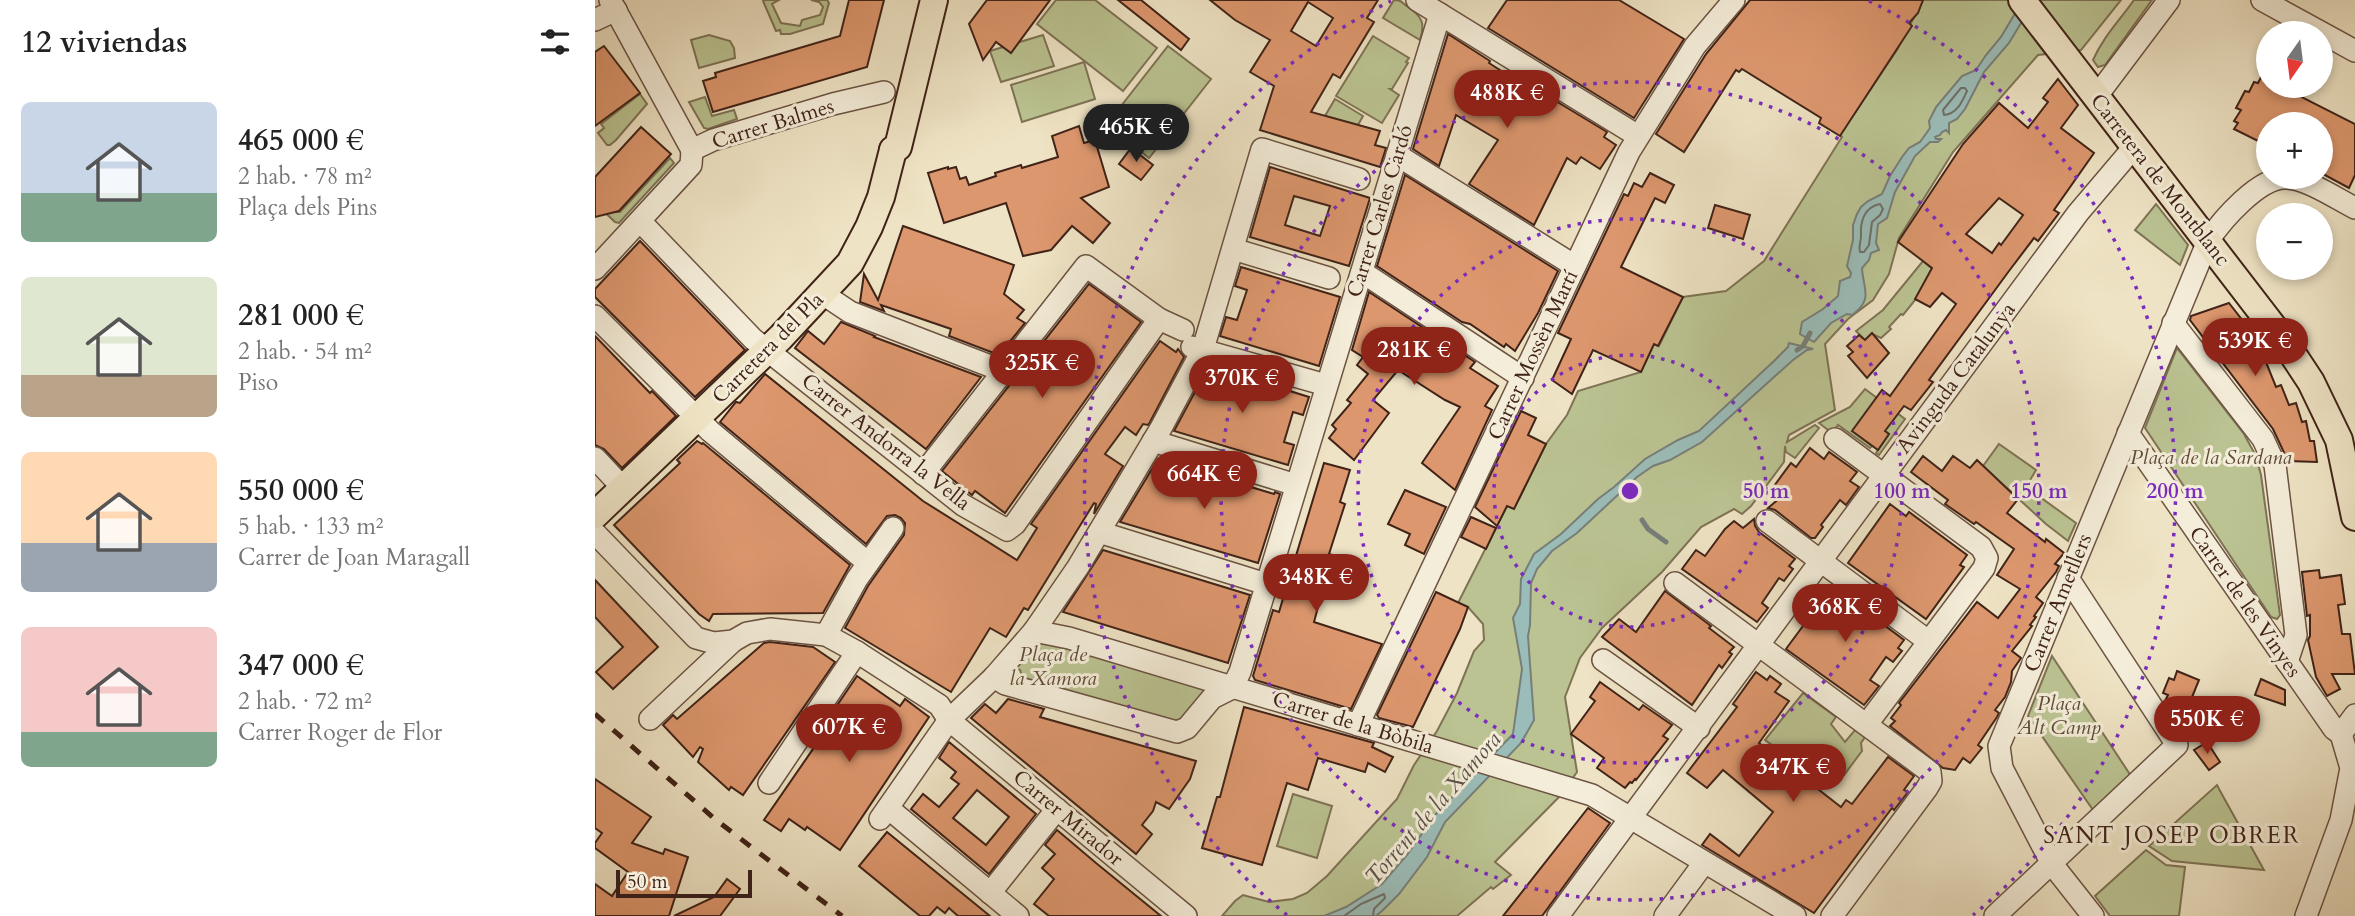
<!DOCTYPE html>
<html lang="es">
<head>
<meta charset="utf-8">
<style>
	body { margin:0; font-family:Cardo,serif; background:#f6f6f6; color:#222; height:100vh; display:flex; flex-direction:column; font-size:26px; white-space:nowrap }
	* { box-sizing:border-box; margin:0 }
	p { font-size:23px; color:#767676 }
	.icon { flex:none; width:38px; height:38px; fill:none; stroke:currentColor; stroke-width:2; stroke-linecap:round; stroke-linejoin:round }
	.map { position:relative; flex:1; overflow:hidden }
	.panel { display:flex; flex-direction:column; background:#fff; width:595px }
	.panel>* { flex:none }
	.needle { width:46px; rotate:194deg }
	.tools { position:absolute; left:1661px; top:21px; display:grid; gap:14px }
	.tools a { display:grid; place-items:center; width:77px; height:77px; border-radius:50%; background:#fff; box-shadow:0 4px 10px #0003; font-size:35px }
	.scale { position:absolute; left:21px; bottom:18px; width:136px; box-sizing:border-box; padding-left:7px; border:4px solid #402318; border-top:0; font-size:19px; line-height:24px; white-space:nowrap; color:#402318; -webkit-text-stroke:5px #f4edd9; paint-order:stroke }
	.price { position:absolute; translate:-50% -60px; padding:0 16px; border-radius:24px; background:#8f2418; color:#fff; font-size:23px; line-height:46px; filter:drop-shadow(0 2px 4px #0008) }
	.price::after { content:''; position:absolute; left:50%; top:42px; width:21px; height:16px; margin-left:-10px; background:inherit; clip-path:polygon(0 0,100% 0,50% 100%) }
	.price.current { background:#222; color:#fff }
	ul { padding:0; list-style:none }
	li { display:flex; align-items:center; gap:21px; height:175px; padding:0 21px }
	li span { display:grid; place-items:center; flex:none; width:196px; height:140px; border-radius:10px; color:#555 }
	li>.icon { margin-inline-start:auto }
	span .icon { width:84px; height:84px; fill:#fffc; stroke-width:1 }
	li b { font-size:30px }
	h2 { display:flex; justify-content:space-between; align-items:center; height:84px; padding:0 21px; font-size:30px }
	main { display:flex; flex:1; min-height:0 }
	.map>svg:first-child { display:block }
	.green { fill:#bbc392; stroke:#7e7355; stroke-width:2 }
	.water { fill:#9bbdb9; stroke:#777f79; stroke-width:2 }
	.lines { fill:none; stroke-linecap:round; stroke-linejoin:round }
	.shore { stroke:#6e7068; stroke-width:2 }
	.stream { stroke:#777f79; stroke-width:5 }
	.building { fill:#dd976e; stroke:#402318; stroke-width:2; fill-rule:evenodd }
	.minor-casing { stroke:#6c5343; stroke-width:24 }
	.major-casing { stroke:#402318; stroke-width:30 }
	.minor { stroke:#f4edd9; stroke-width:21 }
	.major { stroke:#eee3c4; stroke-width:26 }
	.rail { stroke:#402318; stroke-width:5; stroke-dasharray:12 12; stroke-linecap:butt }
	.ring { fill:none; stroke:#7b2cbf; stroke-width:3.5; stroke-dasharray:3.5 7 }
	.labels { text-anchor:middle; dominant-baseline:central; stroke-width:6; stroke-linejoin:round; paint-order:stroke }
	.street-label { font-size:21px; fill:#402318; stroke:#f4edd9 }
	.park-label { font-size:21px; font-style:italic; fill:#5f4b36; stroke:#f4edd9 }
	.water-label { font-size:23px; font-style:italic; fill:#5b5148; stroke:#f4edd9 }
	.neighbourhood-label { font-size:23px; letter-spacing:2px; fill:#402318; stroke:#f4edd9 }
	.centre { fill:#7b2cbf; stroke:#f4edd9; stroke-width:3.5 }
	.ring-label { font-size:21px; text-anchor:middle; font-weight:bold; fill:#7b2cbf; stroke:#f4edd9; stroke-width:6; stroke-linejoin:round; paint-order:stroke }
</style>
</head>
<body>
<main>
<section class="panel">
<h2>12 viviendas<svg class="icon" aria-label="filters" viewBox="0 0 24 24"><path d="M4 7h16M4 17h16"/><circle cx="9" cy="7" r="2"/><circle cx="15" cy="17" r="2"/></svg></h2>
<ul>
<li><span style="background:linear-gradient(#c9d6e8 65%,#7fa58c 0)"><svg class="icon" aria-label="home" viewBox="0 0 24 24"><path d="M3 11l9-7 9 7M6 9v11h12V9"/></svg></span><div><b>465 000 €</b><p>2 hab. · 78 m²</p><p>Plaça dels Pins</p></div></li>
<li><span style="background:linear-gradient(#dfe7d0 70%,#b9a48a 0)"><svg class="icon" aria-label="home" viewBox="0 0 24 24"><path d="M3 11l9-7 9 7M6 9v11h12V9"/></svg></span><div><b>281 000 €</b><p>2 hab. · 54 m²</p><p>Piso</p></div></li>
<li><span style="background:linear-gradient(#ffd9b3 65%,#9aa5b1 0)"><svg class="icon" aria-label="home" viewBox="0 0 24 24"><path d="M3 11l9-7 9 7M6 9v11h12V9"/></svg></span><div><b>550 000 €</b><p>5 hab. · 133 m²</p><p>Carrer de Joan Maragall</p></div></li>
<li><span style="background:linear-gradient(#f6c9c9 75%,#7fa58c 0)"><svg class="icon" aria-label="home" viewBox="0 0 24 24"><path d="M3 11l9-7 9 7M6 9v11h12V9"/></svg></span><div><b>347 000 €</b><p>2 hab. · 72 m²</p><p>Carrer Roger de Flor</p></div></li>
</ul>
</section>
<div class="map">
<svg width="1760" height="916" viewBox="0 0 1760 916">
	<rect width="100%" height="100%" fill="#eee3c4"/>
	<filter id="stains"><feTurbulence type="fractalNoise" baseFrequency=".00286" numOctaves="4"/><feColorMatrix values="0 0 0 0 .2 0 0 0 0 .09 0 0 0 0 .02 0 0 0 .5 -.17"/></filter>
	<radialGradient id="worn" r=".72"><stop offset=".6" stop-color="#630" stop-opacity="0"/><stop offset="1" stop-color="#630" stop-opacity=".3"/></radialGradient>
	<g class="green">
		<polygon points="170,0 184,0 177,4 186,23 205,26 207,20 225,15 228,7 224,2 216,0 232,0 234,3 228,24 195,34 186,34 185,30 181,31 168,1"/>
		<polygon points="461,0 500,0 562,48 528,91 442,24"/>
		<path d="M799,0C807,0 807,3 813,7C828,17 830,24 825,40L788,18Z"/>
		<polygon points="1328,0 1526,0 1486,50 1443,55 1358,152 1304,238 1294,274 1278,300 1253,319 1230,344 1240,410 1194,435 1192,442 1220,425 1224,428 1200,458 1191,452 1190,446 1189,462 1156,506 1147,514 1139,509 1106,527 1067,572 1007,628 985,658 970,697 982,772 964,797 900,862 916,875 898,889 896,887 862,916 627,916 640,901 648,895 674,902 698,899 712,893 732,876 802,799 819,765 842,731 862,693 879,651 889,640 888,624 873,607 863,603 912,506 924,499 951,444 972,415 983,391 1046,372 1059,344 1064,346 1088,297 1131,291 1169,261 1247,137 1245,135 1302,50"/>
		<path d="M1539,0H1557L1510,65L1503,67L1498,60C1508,37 1525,20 1539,0Z"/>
		<polygon points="114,35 135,41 139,48 140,58 104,68 96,40"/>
		<polygon points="448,35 459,66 406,82 395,51"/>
		<polygon points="778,36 814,58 811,62 813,63 797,89 795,89 804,95 787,123 741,96"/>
		<polygon points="573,46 616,79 554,158 512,124"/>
		<polygon points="489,62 500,99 427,122 416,85"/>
		<polygon points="45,94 52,104 21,140 15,145 12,145 3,133 9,128 6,124"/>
		<polygon points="110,97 117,116 139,110 142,119 113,129 109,128 94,102"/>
		<polygon points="740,99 768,116 763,125 730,116"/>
		<polygon points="75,158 79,163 24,223 20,222 0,203 0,194 21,212 25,212"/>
		<polygon points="1561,204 1593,245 1585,265 1540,230"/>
		<polygon points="1328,261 1342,273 1308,315 1306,314 1294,327 1296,329 1286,338 1277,334 1270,340 1261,331 1288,310"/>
		<polygon points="1582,348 1649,434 1661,456 1666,475 1685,615 1682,619 1676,617 1550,428"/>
		<polygon points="1270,389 1310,419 1284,455 1281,453 1294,434 1269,416 1258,431 1277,446 1275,448 1243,425 1237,433 1224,423 1255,407"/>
		<polygon points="1404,444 1441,470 1431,487 1481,523 1473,541 1451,524 1388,466"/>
		<polygon points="457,639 610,688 610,693 589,723 430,685 425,670 421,668 435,645 439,647"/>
		<polygon points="1457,656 1536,776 1498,810 1433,716"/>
		<polygon points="1208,693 1241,717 1236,724 1250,742 1260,730 1270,737 1266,743 1267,751 1249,775 1241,777 1234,786 1170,740"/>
		<polygon points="1622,785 1624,789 1669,870 1577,861 1554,846"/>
		<polygon points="698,794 737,806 722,858 682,846"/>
		<polygon points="1551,850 1571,865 1590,867 1584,916 1515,916 1500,896"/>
	</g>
	<g class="water">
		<path d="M1428,0H1440L1414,43L1389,72L1370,109L1362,119L1354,123V133L1351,130L1347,132L1345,135L1340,137L1341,139H1346L1343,142H1335L1320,156L1300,192L1292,218L1283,224L1281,243L1284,250L1276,253L1274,260L1267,268C1268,289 1279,299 1257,315L1252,314L1236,323L1219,342L1205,334L1207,322L1228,309L1243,296L1245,281L1255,277L1256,273L1252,266L1258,240V225L1262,214L1266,207L1273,201L1287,194L1295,176L1307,157L1314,148L1325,142L1335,128L1334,121L1341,107L1367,76L1381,70L1391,55L1406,37Z"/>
		<polygon points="1194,343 1218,349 1212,350 1198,360 1107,442 1075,460 1058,466 1042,477 982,533 957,551 942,569 936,583 935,625 933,636 939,720 926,743 850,822 832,857 804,894 788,910 781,916 729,916 751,907 787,884 812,855 840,815 918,734 927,669 918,618 925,604 926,579 939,554 966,534 1003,499 1019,487 1050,459 1083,440 1104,431 1179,361 1193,347"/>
	</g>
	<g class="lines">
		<g class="shore">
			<path d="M1366,88H1370L1372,91C1367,102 1362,114 1349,115L1348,110Z"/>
			<path d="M1285,204L1288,209L1285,215L1277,222L1274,245L1269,252H1265C1263,246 1266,243 1266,236C1265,222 1269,207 1285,204Z"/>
			<polyline points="749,916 766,904 789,894 790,898 779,909 778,916"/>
		</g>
		<g class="stream">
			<polyline points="1202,350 1208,346 1215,333"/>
			<polyline points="1047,520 1053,529 1071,542"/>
		</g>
	</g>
	<g class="building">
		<polygon points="254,0 289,0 272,67 118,112 108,81 121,77 120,73 245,36"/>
		<polygon points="392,0 455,0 416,53 401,42 388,60 374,24"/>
		<polygon points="523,0 546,0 594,39 586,50"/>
		<path d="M615,0H783L772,18L779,22L745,78L738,74L716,112L785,131L780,145L791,148L785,167L665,130L679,86L655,72L675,40L640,20ZM713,2L738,18L721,46L696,31Z"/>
		<polygon points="912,0 1024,0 1089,39 1039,118 893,28"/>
		<polygon points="1155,0 1328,0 1323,13 1314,23 1317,26 1245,136 1224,123 1226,118 1147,69 1144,72 1141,70 1089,152 1061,134 1111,54"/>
		<polygon points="853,34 895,61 894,63 939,92 941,89 1012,132 1009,137 1021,145 1005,169 986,157 981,164 972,158 939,225 874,184 903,140 861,115 844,166 818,149"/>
		<polygon points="9,46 45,93 0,126 0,52"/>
		<polygon points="1673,64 1673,86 1685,86 1760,124 1760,175 1754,188 1726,173 1726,124 1673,124 1673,146 1639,129 1643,123 1639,121 1646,110 1641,108 1650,91 1654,92 1659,82 1663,83"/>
		<path d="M1463,79L1483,105L1466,128L1499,153L1459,210L1464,213L1443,241L1439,238L1414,271L1334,380L1338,382L1316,410L1309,406L1290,431L1294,434L1283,450L1257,431L1287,390L1295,396L1361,304L1347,293L1335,307L1320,299L1337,268L1303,242L1368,144L1404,103L1433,128L1453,102L1448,98ZM1404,198L1428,215L1406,245L1404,243L1397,253L1371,234Z"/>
		<polygon points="484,126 489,143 500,140 514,187 486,198 515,223 498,243 477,226 456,250 428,256 411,203 349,223 333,173 353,167 353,169 361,167 365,179 371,177 374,185 401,176 400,173 426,165 427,168 463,157 457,136"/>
		<polygon points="46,127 76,154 24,211 0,217 0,177"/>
		<polygon points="536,148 558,165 546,180 524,164"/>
		<path d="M675,167L775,198L754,266L655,237ZM699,196L735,206L725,236L690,225Z"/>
		<polygon points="1055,173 1079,185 1070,203 1060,198 1057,204 1026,267 1088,297 1063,346 1059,344 1046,372 998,350 977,394 957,380 976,339 963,333 1029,194 1033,196 1039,183 1047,187"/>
		<polygon points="810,175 963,271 943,313 920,351 911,344 909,347 875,324 867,322 782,266"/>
		<polygon points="1120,205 1155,215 1148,239 1113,228"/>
		<polygon points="308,226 419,265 409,294 429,310 422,318 430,323 404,355 354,336 356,329 286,305 289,311 265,302 269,274 283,300"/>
		<polygon points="45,241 150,350 100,397 0,297 0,289"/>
		<polygon points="646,267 745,297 724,366 625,336 631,317 642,320 652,290 640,286"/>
		<polygon points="494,284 546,322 410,513 380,491 377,495 347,471"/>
		<polygon points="774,292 880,362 875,368 903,386 890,406 897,410 860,490 827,463 865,407 850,400 803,370 778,400 794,413 759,460 734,438 741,429 737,425 756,403 752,400 773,374 762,365 768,357 757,350"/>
		<polygon points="1634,303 1669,348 1666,350 1681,387 1686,385 1694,405 1701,403 1707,422 1711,421 1715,441 1719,441 1722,462 1693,461 1678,429 1595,320 1596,316"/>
		<polygon points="246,322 280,336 279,337 386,377 331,449 200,348 213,331 229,344"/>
		<polygon points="1277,333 1294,353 1272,378 1253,356 1258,352 1252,346 1264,335 1270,340"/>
		<polygon points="0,336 55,393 57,391 81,416 27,468 9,449 0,445"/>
		<polygon points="565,341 581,352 583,349 589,357 555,422 553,425 548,424 541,435 530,427 510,454 528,466 499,514 501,504 499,503 433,610 429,608 411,637 395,628 356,692 250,628 273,586 309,535 310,523 306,518 300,515 292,516 271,544 125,422 141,402 145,403 170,374 328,501 422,560 442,528 436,524"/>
		<polygon points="614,366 714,397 708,415 698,412 689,442 699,445 693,465 579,431"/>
		<polygon points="926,411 941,418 933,435 951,444 919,509 912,506 902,526 880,507"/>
		<polygon points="102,441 107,444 108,443 255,565 228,613 118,614 114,621 104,614 19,525 85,463 82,460"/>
		<polygon points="1215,448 1229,459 1234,452 1262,472 1255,481 1264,487 1251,505 1245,500 1226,525 1228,527 1220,538 1216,538 1180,510 1173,508 1186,497 1176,490 1196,463 1201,467"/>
		<polygon points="1328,456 1347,471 1358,456 1375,468 1382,460 1423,499 1412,513 1450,542 1451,539 1469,553 1460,564 1464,566 1461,572 1441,597 1448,603 1439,616 1441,617 1435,625 1437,626 1417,651 1426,658 1417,671 1416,682 1410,697 1400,710 1404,713 1402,717 1383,745 1387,748 1375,763 1368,758 1360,770 1348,768 1295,726 1300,721 1296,718 1306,705 1304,703 1382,602 1403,618 1425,589 1402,575 1419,549 1381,522 1379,524 1350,504 1353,500 1316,472"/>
		<polygon points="563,459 679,494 680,492 685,494 663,563 525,522"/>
		<polygon points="729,463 755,470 745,502 750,504 734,554 751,559 747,574 733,570 719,622 787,644 756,709 660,680 658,676 678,610 684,612"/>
		<polygon points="810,490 851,507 829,554 810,545 815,534 793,524"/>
		<polygon points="1295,504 1311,516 1314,512 1372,555 1365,565 1369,567 1331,619 1253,563"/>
		<polygon points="876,517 901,528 891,549 866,537"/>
		<polygon points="1159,519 1160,526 1164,532 1200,559 1194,566 1198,569 1189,581 1184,578 1167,603 1173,608 1162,622 1087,569 1101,550 1110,556 1130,529 1139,521 1148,528"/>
		<polygon points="508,550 655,595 633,663 468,612"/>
		<polygon points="1724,570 1725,578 1746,575 1750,604 1743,605 1747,634 1755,634 1760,674 1737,674 1745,689 1732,696 1721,677 1713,640 1715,636 1715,615 1712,616 1707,572"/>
		<polygon points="0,580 63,647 18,689 1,672 28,647 0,617"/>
		<polygon points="1225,587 1237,595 1241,589 1309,640 1303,648 1307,651 1298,662 1291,657 1275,680 1284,686 1269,705 1191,649 1219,611 1211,605"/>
		<polygon points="1070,591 1116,626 1114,628 1139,647 1134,652 1137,654 1127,668 1124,665 1097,705 1007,637 1024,619 1041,632"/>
		<polygon points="841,592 873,607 865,629 818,727 784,718 782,715"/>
		<polygon points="175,642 218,647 240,662 148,795 136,787 134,790 103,762 108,749 105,747 98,757 68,725 78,715 82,719 169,643"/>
		<polygon points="1582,671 1604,680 1591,712 1576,706 1577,703 1570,701 1573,695 1568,693 1574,678 1579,680"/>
		<polygon points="1161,672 1172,680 1175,676 1186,684 1180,692 1194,701 1164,743 1246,807 1251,800 1257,804 1293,757 1319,776 1309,790 1313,792 1299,810 1297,808 1219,913 1107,845 1115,834 1144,856 1178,812 1128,770 1112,788 1092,773 1142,707 1138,704"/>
		<polygon points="262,676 305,706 310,699 334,717 245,850 212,827 210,830 194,819 186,831 169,820 247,707 243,704"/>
		<polygon points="1666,679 1690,690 1690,705 1660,695"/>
		<polygon points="1005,682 1044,710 1048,705 1077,725 1068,736 1073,739 1041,780 1040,779 1037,783 1035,782 1030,788 1002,768 1009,758 976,734 1000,701 995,697"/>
		<polygon points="413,699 449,709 445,717 601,761 595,779 574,809 561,802 558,811 547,825 557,834 541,854 376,718 390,704 401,713"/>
		<polygon points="649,707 779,743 777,747 798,757 790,772 773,763 770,772 723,758 713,790 692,783 667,865 607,848 622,797 625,797"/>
		<path d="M354,742L441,814L394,874L316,809L328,794L344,807L364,784L356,778L361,772L344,758ZM382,790L414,817L391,845L358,818Z"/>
		<polygon points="1612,742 1625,762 1614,770 1599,750"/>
		<polygon points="0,779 56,817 37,843 68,854 70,849 93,857 74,916 0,916 0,884 17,896 33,872 0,848 0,843 7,833 0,828"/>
		<polygon points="993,808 1015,823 947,916 908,916"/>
		<polygon points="462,830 501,863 566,916 454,916 439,904 459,879 447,868 460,854 450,845"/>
		<polygon points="292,832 314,850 395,916 363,916 354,908 350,913 342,907 334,916 325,916 264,866"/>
		<polygon points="132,879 145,889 125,916 79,916 119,897"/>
	</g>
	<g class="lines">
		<defs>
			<g id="minor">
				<polyline points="15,0 97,150"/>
				<polyline points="822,0 1043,136"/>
				<polyline points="1667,0 1760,51"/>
				<polyline points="0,20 21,10"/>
				<polyline points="1501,97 1574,0"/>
				<polyline points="97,150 118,140 238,104 289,92"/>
				<polyline points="802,155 980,266"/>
				<polyline points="45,221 158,339 368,505 412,530 420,524 564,319"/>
				<polyline points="638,249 734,278"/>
				<polyline points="0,269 96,165 97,150"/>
				<polyline points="767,272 928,378"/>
				<polyline points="228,294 255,312 408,371"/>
				<polyline points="0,316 115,431 273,563"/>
				<polyline points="1578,323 1668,439 1680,465 1701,635 1692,662"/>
				<polyline points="597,347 731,385"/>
				<polyline points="1533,433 1739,729 1746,734"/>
				<polyline points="1240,439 1386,547 1392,558 1389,568 1272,724"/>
				<polyline points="558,441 701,485"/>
				<polyline points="0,458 28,488"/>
				<polyline points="328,474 491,266 564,319 588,330"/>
				<polyline points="1172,521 1333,641"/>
				<polyline points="504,532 671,584"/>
				<polyline points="0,533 101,638 119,643 138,641 152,633 175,629 231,635 262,652 344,705 354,720 399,677 439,631 483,567 566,428 608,349 667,149 764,179"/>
				<polyline points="1080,583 1335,772 1336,781 1332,788 1237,916"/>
				<polyline points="439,631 474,638 997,795 1200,916"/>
				<polyline points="231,635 262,579 298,528"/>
				<polyline points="1008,660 1104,728"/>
				<polyline points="399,677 410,684 582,732 592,728 617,698 637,688"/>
				<polyline points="637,688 645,672 845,14"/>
				<polyline points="55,719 138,641"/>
				<polyline points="763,725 1034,152 1100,46 1139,0"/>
				<polyline points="1746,734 1760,715"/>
				<polyline points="174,783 262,652"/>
				<polyline points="293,808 423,916"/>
				<polyline points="285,819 354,720 591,916"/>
				<polyline points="395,893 462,809"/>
				<polyline points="963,916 1483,213 1539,147"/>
				<polyline points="1070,916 1109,863"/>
				<polyline points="1400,916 1582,745 1473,578"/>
				<path d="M1498,916L1457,864L1407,768L1404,746L1613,241C1627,220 1664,177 1691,178C1711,178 1742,199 1760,208"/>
				<polyline points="1711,916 1746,820 1756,768 1746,734"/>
			</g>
			<g id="major">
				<polyline points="1427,0 1689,341 1716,382 1744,440 1760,517"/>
				<polyline points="298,150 303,147 339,0"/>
				<polyline points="0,515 186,337 255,263 274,227 286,197 298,150"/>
			</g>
		</defs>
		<use href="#minor" class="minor-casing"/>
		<use href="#major" class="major-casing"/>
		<use href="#minor" class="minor"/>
		<use href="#major" class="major"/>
		<polyline class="rail" points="0,714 121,820 247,916"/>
	</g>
	<g class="ring">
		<circle cx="1035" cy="491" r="136"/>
		<circle cx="1035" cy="491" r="272"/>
		<circle cx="1035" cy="491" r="409"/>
		<path d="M692 915A545 545 0 0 1 796 1M1274 1A545 545 0 0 1 1378 915"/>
	</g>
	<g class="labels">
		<g class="street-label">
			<text transform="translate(178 124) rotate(-17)">Carrer Balmes</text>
			<text transform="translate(1565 180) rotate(52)">Carretera de Montblanc</text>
			<text transform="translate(785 211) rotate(-73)">Carrer Carles Cardó</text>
			<text transform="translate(173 348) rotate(-45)">Carretera del Pla</text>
			<text transform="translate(938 355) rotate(-65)">Carrer Mossèn Martí</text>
			<text transform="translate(1361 378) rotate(-53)">Avinguda Catalunya</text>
			<text transform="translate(291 442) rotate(38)">Carrer Andorra la Vella</text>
			<text transform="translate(1650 602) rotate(55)">Carrer de les Vinyes</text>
			<text transform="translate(1463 603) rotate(-68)">Carrer Ametllers</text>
			<text transform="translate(758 723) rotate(17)">Carrer de la Bòbila</text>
			<text transform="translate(473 818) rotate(40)">Carrer Mirador</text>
		</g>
		<g class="park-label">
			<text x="1616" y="457">Plaça de la Sardana</text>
			<text x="458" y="654">Plaça de<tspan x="458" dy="24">la Xamora</tspan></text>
			<text x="1464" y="703">Plaça<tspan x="1464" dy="24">Alt Camp</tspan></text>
		</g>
		<g class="water-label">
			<text transform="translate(838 808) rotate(-49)">Torrent de la Xamora</text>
		</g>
		<g class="neighbourhood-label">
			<text x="1577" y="835">SANT JOSEP OBRER</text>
		</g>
	</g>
	<circle cx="1035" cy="491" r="10" class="centre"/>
	<g class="ring-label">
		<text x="1171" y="498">50 m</text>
		<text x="1307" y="498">100 m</text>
		<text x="1444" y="498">150 m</text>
		<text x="1580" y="498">200 m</text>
	</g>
	<rect width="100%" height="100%" filter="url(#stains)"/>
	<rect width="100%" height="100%" fill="url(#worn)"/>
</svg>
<div class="tools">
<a><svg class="needle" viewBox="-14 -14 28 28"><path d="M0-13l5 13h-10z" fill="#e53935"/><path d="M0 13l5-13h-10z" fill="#767676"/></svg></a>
<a>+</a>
<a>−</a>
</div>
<div class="scale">50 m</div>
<b class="price" style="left:912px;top:130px">488K €</b>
<b class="price current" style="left:541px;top:164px">465K €</b>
<b class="price" style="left:1660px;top:378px">539K €</b>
<b class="price" style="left:819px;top:387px">281K €</b>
<b class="price" style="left:447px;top:400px">325K €</b>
<b class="price" style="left:647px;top:415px">370K €</b>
<b class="price" style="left:609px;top:511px">664K €</b>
<b class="price" style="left:721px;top:614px">348K €</b>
<b class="price" style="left:1250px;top:644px">368K €</b>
<b class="price" style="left:1612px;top:756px">550K €</b>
<b class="price" style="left:254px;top:764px">607K €</b>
<b class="price" style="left:1198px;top:804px">347K €</b>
</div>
</main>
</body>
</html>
